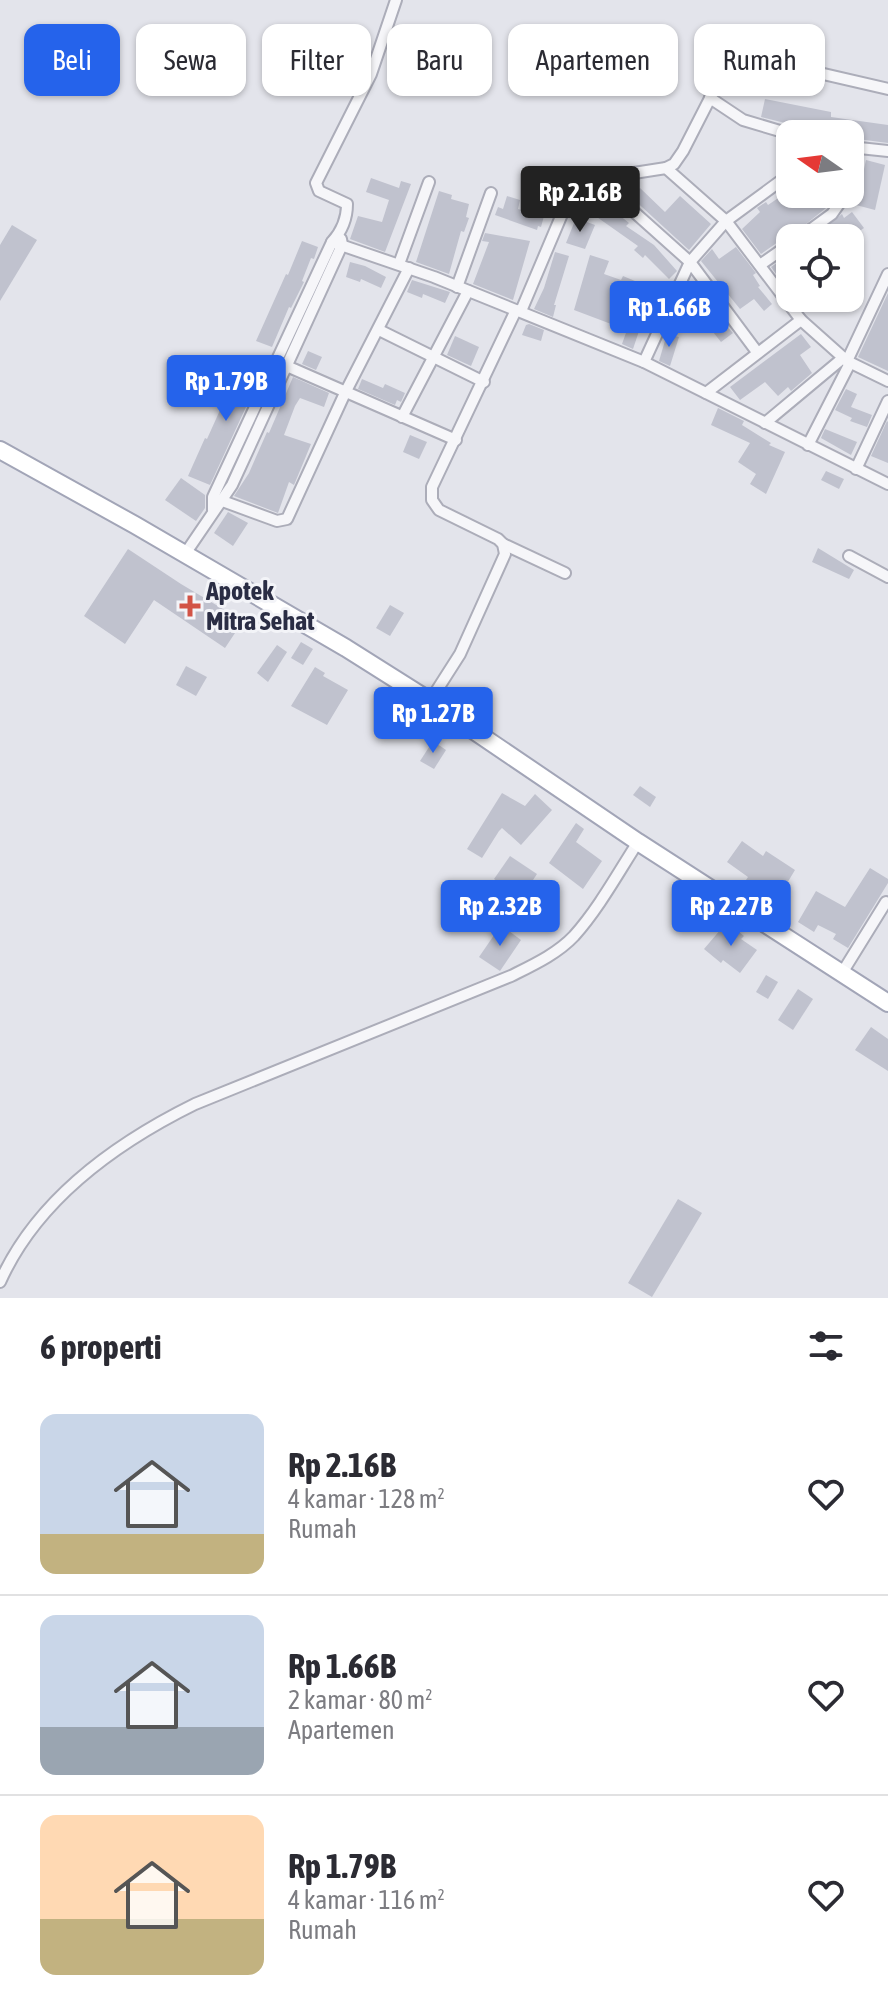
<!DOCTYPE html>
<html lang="id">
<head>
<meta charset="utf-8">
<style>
	body { margin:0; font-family:"Asap Condensed",sans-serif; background:#f2f2f3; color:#2b2b33; height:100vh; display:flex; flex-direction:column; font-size:30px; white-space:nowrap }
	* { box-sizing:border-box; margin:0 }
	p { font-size:26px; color:#7c7c81 }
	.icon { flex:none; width:44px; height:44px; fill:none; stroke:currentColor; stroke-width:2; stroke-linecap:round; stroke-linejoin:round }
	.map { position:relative; height:1298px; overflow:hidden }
	.panel { display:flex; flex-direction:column; background:#fff; flex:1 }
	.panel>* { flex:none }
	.guide { position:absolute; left:24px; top:24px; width:840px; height:72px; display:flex; gap:16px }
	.needle { width:52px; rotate:284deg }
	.fabs { position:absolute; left:776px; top:120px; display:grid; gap:16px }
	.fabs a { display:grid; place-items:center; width:88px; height:88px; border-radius:16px; background:#fff; box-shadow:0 2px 6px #0004; font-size:40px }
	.price { position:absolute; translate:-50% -68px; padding:0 18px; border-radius:8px; background:#2563eb; color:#fff; font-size:26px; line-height:52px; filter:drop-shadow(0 2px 4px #0008) }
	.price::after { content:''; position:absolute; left:50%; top:48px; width:24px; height:18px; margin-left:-12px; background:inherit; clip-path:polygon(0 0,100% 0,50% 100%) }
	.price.selected { background:#222; color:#fff }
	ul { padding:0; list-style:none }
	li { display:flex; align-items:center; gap:24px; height:200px; padding:0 40px }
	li+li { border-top:2px solid #e1e1e2 }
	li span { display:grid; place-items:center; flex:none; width:224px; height:160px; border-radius:16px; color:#555 }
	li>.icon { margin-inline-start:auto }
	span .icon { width:96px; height:96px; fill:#fffc; stroke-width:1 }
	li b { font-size:34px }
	h2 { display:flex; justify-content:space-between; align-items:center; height:96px; padding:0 40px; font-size:34px }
	.pill { padding:0 28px; border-radius:16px; background:#fff; box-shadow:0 2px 6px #0004; font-size:28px; line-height:72px }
	.pill.selected { background:#2563eb; color:#fff }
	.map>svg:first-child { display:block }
	.building { fill:#c0c2ce }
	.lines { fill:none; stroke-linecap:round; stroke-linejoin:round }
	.street-casing { stroke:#acadb9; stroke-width:14 }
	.primary-casing { stroke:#a2a5b7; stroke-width:20 }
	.street { stroke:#f6f6f9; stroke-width:10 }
	.primary { stroke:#fff; stroke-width:16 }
	.poi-dot { fill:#d25346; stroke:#f3f4f8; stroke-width:3 }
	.labels { text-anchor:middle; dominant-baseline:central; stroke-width:6; stroke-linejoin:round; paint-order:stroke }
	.poi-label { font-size:26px; font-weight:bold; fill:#2a2d44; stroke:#f3f4f8; text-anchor:start }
</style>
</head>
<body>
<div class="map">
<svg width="888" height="1298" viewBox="0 0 888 1298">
	<rect width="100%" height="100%" fill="#e3e4eb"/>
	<g class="building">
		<polygon points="765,99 831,112 831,117 888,125 888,143 850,138 850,134 832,134 832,132 805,128 761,117"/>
		<polygon points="866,160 885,165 875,210 856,205"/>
		<polygon points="371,178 399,188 401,181 411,184 385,252 350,239 358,216 382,222 389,200 366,192"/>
		<polygon points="640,188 665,212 680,196 711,224 689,250 631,197"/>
		<polygon points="790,190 790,194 811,194 814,199 822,194 828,194 832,200 826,208 791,236 785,237 761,254 742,229 760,212 757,208 766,202 768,205"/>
		<polygon points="439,191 452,195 451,199 469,204 466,217 469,218 464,232 461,231 449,274 416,262"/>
		<polygon points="507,196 520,200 518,209 544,216 541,227 538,226 537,230 495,215 498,207 503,209"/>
		<polygon points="603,202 629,223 626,226 654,245 677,271 669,279 645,255 643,258 634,250 638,246 594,215"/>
		<polygon points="852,212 864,228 849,238 843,238 839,233 834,238 813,238 842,214 844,218"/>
		<polygon points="576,218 595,225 585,249 566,243"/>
		<polygon points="12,225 37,240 0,301 0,245"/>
		<polygon points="485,233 530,241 513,300 473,284 489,242 482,241"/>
		<polygon points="302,241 318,247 314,259 311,258 302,281 304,282 291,308 289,307 272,347 256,341 286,274 288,275"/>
		<polygon points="736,247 756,273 753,275 760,286 758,287 772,304 764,311 754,299 740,309 701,261 712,249 719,259"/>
		<polygon points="555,252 569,256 554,305 556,305 553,317 534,309 544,288"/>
		<polygon points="790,254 790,276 782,282 771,267"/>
		<polygon points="590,255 609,261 604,274 621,280 623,276 635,281 628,298 632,299 625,319 641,325 633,349 622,344 627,330 574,310"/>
		<polygon points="350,262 365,266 386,277 381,288 361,279 360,282 346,277"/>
		<polygon points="412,280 450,292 445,303 423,294 422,298 407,292"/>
		<polygon points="694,291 733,333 721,342 686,298"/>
		<polygon points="888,293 888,371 858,357"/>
		<polygon points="529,324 544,330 541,341 522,335 526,325"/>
		<polygon points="667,334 679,337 670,366 659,361"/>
		<polygon points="801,334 811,347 800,355 812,373 791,391 788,387 778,396 765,382 740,400 730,387"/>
		<polygon points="455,336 479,347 471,366 447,355"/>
		<polygon points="308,351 322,357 316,370 302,364"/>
		<polygon points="243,359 263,370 210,485 188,476 205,438 207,439"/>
		<polygon points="293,377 329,393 324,407 300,398 295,406 284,435 311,444 294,485 289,482 278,513 234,496 249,473 267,432 269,433"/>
		<polygon points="362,379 383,388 385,384 405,393 401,402 397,400 395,405 358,389"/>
		<polygon points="846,389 857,394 851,407 872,415 867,427 850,421 852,418 835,410"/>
		<polygon points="718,408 744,421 742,425 771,443 769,445 785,452 766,494 750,484 756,474 738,462 750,443 711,425"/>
		<polygon points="887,421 888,422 888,463 871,456"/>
		<polygon points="825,429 857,442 851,455 821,438"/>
		<polygon points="410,435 427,442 419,459 403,452"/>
		<polygon points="826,471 844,479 839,489 821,480"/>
		<polygon points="181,478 205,495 205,508 196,521 165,500"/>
		<polygon points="228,512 248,523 233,546 214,533"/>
		<polygon points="818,548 854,570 849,579 812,562"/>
		<polygon points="128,549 181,584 243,621 225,648 154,600 125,644 84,616"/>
		<polygon points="390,605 404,613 390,636 376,628"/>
		<polygon points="301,642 313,649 303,665 291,658"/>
		<polygon points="277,645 287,652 268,682 257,673"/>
		<polygon points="186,666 207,677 196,696 176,685"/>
		<polygon points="315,667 325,673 323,676 348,690 327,725 291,706"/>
		<polygon points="433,741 446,750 434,769 420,761"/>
		<polygon points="640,786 656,797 650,807 633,795"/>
		<polygon points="502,793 525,806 535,794 552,810 521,845 502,828 499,831 482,858 467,849"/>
		<polygon points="576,823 584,829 576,842 602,861 583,889 549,863"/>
		<polygon points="742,841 763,856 766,851 795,870 780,895 764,885 754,899 740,889 748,877 727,862"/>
		<polygon points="510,856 537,874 521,898 494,879"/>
		<polygon points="870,868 888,879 888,883 848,948 833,939 836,934 818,925 814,932 798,922 816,891 845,907"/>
		<polygon points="727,922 744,936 741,939 757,950 740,973 723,960 721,963 704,949"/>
		<polygon points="501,925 521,940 500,971 479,957"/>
		<polygon points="766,975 778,982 768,999 756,992"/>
		<polygon points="798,989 813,999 793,1030 778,1020"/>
		<polygon points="871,1027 888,1039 888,1071 855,1050"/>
		<polygon points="678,1199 702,1213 652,1297 628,1283"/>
	</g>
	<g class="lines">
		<defs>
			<g id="street">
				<polyline points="710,98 743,120 790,134"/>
				<polyline points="850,147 888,151"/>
				<polyline points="666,168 726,221 801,320 847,361 888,381"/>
				<polyline points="596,178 690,262 757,352"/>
				<polyline points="850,181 857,149"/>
				<polyline points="799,238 832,214 846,194"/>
				<polyline points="332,242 434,277 644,362 888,484"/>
				<polyline points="399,264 429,182"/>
				<polyline points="760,265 790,244"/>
				<polyline points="457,287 491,193"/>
				<polyline points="521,311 568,200 578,186 589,180 666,168 674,164 683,151 726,67 736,58 750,57 888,89"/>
				<polyline points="379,330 484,382"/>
				<polyline points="847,361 888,274"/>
				<polyline points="644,362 690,262 726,221 790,174"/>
				<polyline points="282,364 456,440"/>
				<polyline points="706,393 801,320"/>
				<polyline points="402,417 468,291"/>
				<polyline points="765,423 843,358"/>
				<polyline points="808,445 850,363"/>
				<polyline points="856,469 888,401"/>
				<polyline points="217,499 277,521 287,519 345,393 409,268"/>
				<path d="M213,510V497L332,242C342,231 347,218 347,204L319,191L316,183L371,74L396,0"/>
				<polyline points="503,544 565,573"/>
				<polyline points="185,554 232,485 342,245 341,239"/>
				<polyline points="849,556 888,577"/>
				<polyline points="430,701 460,654 505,554 503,544 498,539 439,510 432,500 432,487 516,310"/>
				<polyline points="842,973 886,902"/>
				<path d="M0,1282C37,1199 116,1143 195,1104L511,976C533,965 557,954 574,936C599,908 618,873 638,842"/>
			</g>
			<polyline id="primary" points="0,450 135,525 346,648 430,701 638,842 888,1003"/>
		</defs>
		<use href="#street" class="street-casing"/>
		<use href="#primary" class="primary-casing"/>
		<use href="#street" class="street"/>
		<use href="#primary" class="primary"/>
	</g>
	<path class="poi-dot" d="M186 594h8v8h8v8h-8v8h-8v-8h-8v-8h8z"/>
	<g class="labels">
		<g class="poi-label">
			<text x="206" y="591">Apotek<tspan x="206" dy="30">Mitra Sehat</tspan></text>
		</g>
	</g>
</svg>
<div class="fabs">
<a><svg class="needle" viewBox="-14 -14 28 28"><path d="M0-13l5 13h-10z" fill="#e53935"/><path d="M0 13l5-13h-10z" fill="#7c7c81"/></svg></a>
<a><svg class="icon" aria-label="locate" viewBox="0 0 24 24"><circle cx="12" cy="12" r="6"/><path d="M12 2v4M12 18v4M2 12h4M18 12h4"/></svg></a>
</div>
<b class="price selected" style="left:580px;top:234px">Rp 2.16B</b>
<b class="price" style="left:669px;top:349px">Rp 1.66B</b>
<b class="price" style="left:226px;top:423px">Rp 1.79B</b>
<b class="price" style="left:433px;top:755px">Rp 1.27B</b>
<b class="price" style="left:500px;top:948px">Rp 2.32B</b>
<b class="price" style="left:731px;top:948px">Rp 2.27B</b>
<div class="guide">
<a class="pill selected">Beli</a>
<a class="pill">Sewa</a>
<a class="pill">Filter</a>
<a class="pill">Baru</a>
<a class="pill">Apartemen</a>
<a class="pill">Rumah</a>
</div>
</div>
<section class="panel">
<h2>6 properti<svg class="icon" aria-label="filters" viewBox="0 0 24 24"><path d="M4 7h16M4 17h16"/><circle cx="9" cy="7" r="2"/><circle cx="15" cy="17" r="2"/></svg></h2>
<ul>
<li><span style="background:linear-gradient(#c9d6e8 75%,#c2b280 0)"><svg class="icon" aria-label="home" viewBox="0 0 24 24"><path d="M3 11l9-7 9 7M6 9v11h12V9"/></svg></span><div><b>Rp 2.16B</b><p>4 kamar · 128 m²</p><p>Rumah</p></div><svg class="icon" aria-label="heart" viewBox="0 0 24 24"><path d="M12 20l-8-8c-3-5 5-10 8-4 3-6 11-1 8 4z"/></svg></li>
<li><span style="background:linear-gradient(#c9d6e8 70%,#9aa5b1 0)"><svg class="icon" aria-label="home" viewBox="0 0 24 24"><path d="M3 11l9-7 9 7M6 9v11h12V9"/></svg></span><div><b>Rp 1.66B</b><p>2 kamar · 80 m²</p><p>Apartemen</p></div><svg class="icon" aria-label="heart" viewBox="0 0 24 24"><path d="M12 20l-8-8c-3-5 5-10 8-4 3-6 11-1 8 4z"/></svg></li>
<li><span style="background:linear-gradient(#ffd9b3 65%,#c2b280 0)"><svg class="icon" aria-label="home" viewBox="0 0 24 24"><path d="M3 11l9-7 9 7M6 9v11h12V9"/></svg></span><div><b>Rp 1.79B</b><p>4 kamar · 116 m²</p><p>Rumah</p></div><svg class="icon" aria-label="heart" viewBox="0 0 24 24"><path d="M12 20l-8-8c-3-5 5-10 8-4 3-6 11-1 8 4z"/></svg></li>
</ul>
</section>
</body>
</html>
